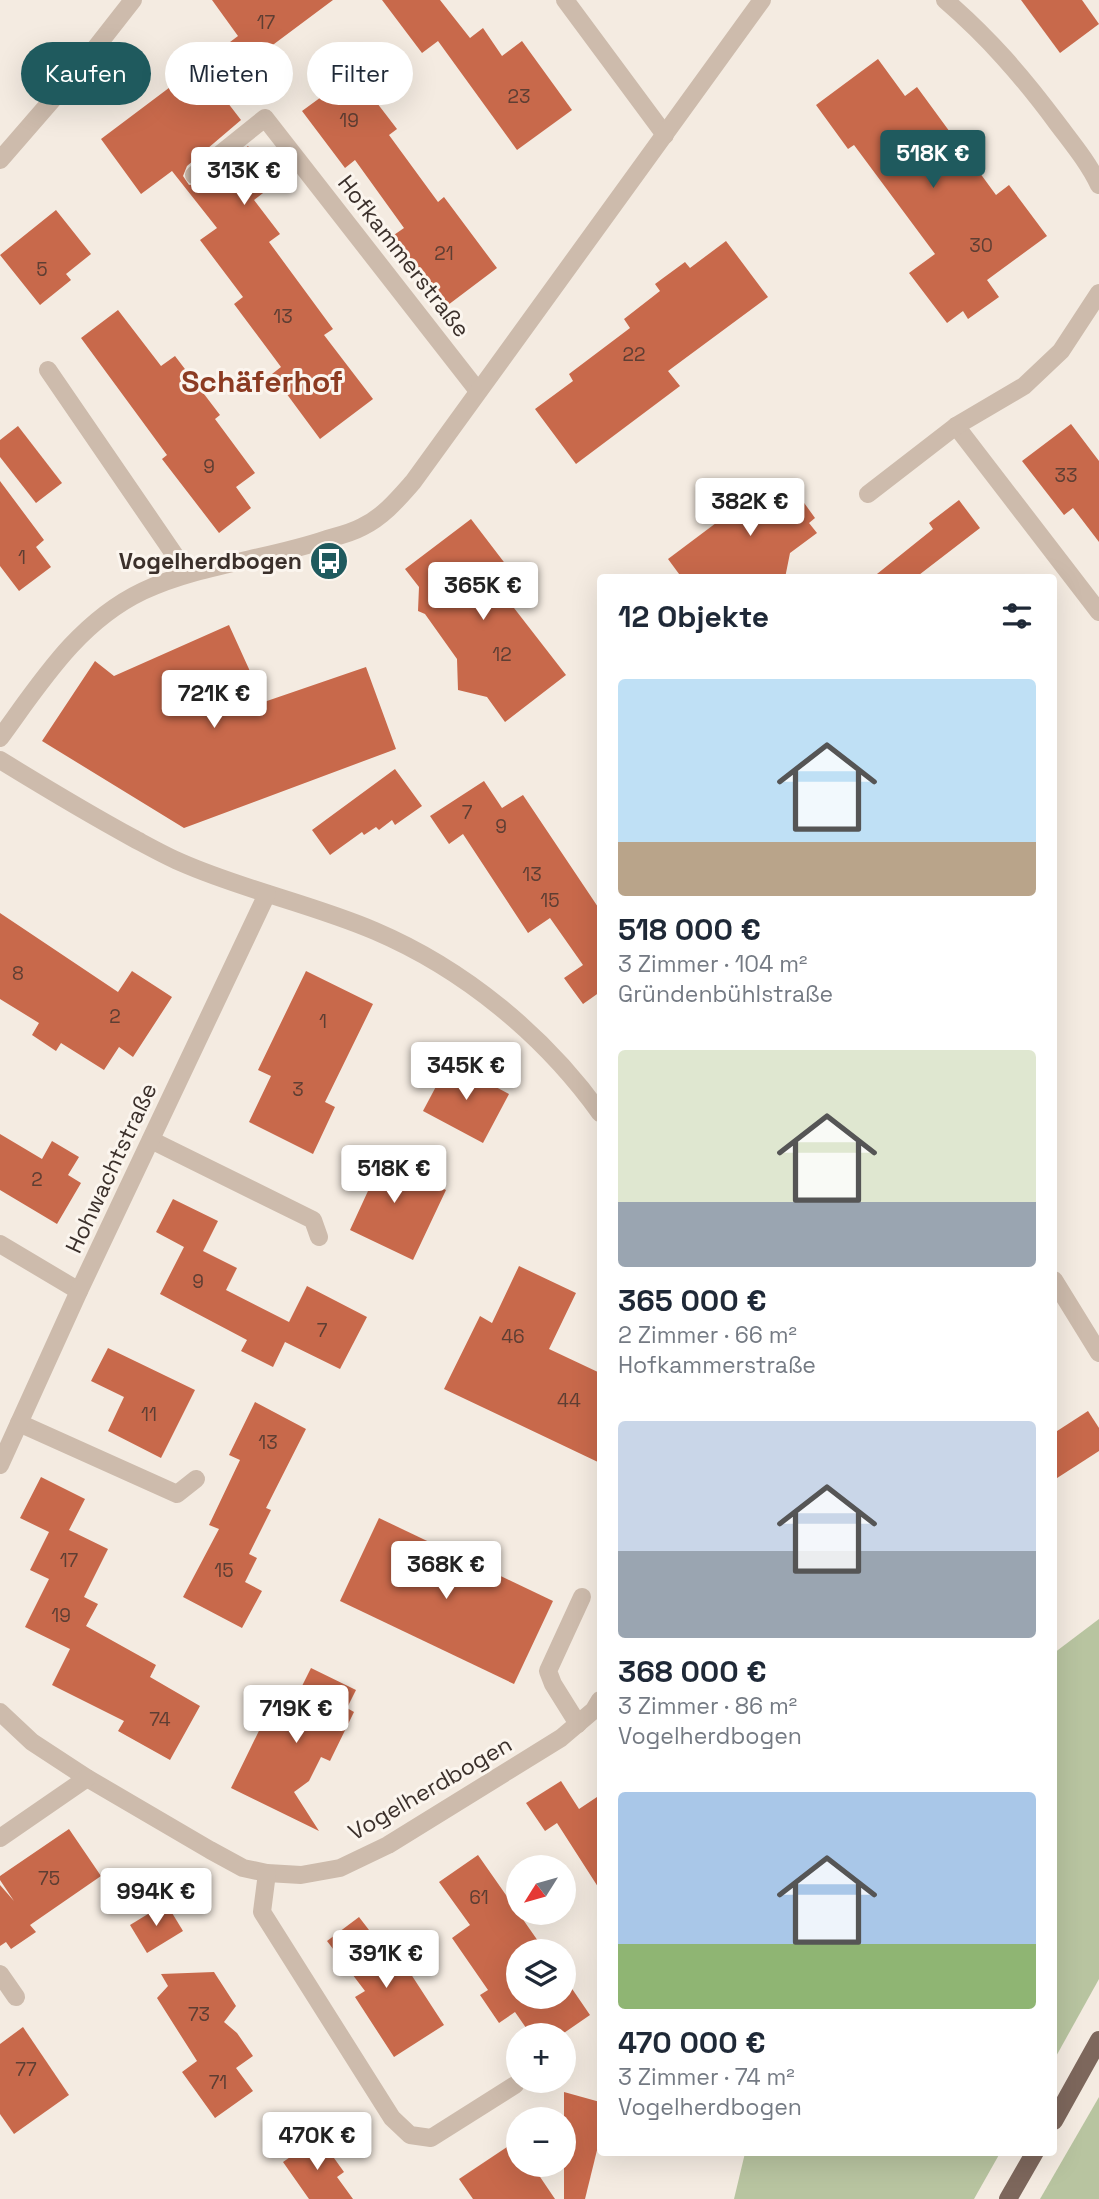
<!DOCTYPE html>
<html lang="de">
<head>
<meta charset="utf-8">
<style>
	body { margin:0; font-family:"Space Grotesk",sans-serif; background:#f2f2f3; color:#1f2937; height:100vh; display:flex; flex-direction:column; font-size:26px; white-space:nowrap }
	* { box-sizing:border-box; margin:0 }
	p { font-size:23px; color:#747a83 }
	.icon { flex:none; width:38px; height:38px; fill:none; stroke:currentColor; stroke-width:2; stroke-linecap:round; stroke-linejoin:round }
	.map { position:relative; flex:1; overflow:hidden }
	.panel { position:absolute; left:597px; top:574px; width:460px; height:1582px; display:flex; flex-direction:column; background:#fff; border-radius:7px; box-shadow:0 7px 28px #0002 }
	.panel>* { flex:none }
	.guide { position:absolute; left:21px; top:42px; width:471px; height:63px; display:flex; gap:14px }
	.needle { width:46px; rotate:233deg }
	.tools { position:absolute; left:506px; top:1855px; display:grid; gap:14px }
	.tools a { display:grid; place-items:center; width:70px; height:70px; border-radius:50%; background:#fff; box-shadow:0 7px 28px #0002; font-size:35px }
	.price { position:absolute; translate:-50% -60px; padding:0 16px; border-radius:7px; background:#fff; color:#222; font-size:23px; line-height:46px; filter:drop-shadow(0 2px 4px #0008) }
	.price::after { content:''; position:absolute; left:50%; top:42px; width:21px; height:16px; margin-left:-10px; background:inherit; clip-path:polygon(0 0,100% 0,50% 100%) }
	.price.selected { background:#1f5a5e; color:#fff }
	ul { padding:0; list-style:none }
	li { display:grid; align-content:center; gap:14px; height:371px; padding:0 21px }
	li span { display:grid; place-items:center; height:217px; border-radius:7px; color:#555 }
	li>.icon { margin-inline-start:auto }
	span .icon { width:126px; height:126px; fill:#fffc; stroke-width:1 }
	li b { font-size:30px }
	h2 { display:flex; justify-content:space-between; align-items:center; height:84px; padding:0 21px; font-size:30px }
	.tag { padding:0 24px; border-radius:32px; background:#fff; box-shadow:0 7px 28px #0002; font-size:24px; line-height:63px }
	.tag.selected { background:#1f5a5e; color:#fff }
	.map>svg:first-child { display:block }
	.green { fill:#b8c4a0 }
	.building { fill:#c8694b }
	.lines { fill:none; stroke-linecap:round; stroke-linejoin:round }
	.minor { stroke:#cdbbac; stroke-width:18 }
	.major { stroke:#7d675c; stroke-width:18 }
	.labels { text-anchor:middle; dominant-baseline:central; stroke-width:6; stroke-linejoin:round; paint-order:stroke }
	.number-label { font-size:19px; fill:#5e3e33 }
	.street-label { font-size:23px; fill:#3b302b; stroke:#fbf5ee }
	.poi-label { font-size:23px; font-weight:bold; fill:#3b302b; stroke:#fbf5ee; text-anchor:end }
	.district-label { font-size:30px; font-weight:bold; fill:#8c3b22; stroke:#fbf5ee }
</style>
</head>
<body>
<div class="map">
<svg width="1099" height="2199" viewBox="0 0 1099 2199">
	<rect width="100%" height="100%" fill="#f4ebe1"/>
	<g class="green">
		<polygon points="1099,1619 1099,1979 1054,2060 1054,1653"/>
		<polygon points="1099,2097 1099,2199 1040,2199"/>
		<polygon points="745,2153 745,2152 1000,2153 974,2199 734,2199"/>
	</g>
	<g class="building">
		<polygon points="212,0 333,0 266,50 272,58 221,94 241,120 187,166 183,176 189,185 201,184 248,146 276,183 254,200 280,234 269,242 333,329 324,335 373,399 320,439 272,374 281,367 234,304 243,297 200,240 217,228 172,171 141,194 101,139 238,36"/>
		<polygon points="382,0 440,0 470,38 483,28 502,56 522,41 572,110 517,150 438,41 422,53"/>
		<polygon points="1021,0 1082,0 1099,24 1060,53"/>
		<polygon points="878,59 905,96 917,87 996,195 1009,185 1047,236 987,280 999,297 968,319 963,311 947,323 909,273 935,254 854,145 848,149 816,105"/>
		<polygon points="354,73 397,129 389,135 438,202 444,197 497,268 444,308 391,237 404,228 355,160 345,168 302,111"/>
		<polygon points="56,210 91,254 66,274 71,280 40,305 0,255"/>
		<polygon points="726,241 768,297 668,371 680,386 576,464 535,409 573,381 569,374 630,328 624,319 660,291 655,284 685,262 690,268"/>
		<polygon points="118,310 161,366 175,356 220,415 215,419 255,473 236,487 251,508 219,533 162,459 167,455 81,338"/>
		<polygon points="1071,424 1099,461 1099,542 1073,508 1064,515 1022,461"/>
		<polygon points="18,426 62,483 36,503 0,457 0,440"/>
		<polygon points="776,478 783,487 789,482 815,518 809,523 817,533 790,553 785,578 682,578 668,559"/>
		<polygon points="0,481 44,540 36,547 51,567 19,591 0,566"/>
		<polygon points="959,500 980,528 915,578 872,578 933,529 929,523"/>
		<polygon points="471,519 520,583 504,595 566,675 505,722 487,697 458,690 457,659 425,614 418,611 419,587 405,569"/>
		<polygon points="229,625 264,702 366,667 396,749 184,828 42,741 95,661 114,676"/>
		<polygon points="395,769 422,806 395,825 392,820 379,830 376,827 364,835 362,832 330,855 312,830"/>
		<polygon points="484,781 502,808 523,795 600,910 600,992 583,1004 564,978 583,965 550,918 528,933 463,834 449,844 430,816"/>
		<polygon points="0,913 118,992 132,971 172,997 133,1057 119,1047 104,1070 61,1043 56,1051 32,1035 39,1023 0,999"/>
		<polygon points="306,971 373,1004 325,1102 335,1107 313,1154 249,1122 271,1076 258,1070"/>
		<polygon points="449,1062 509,1094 483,1143 423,1111"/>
		<polygon points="0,1134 42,1159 52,1141 79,1157 68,1175 81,1183 57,1224 0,1190"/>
		<polygon points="364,1150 446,1190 413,1260 350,1230 368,1191 349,1182"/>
		<polygon points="173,1199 218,1221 203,1251 237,1268 226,1290 289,1322 307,1286 367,1317 340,1369 285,1342 273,1367 241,1351 247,1340 160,1294 184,1247 156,1232"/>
		<polygon points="519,1266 576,1293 549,1349 600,1373 600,1463 444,1389 480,1316 492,1323"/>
		<polygon points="108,1348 195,1390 161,1458 108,1431 124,1397 91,1381"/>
		<polygon points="255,1402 306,1429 266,1508 271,1510 249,1554 257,1558 245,1582 262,1591 242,1628 183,1597 219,1529 209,1525 240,1460 229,1455"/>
		<polygon points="1088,1411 1099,1428 1099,1451 1054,1480 1054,1433"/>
		<polygon points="41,1477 85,1499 69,1530 108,1549 84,1597 98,1604 86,1626 156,1665 150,1677 200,1706 170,1760 118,1731 124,1721 52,1685 70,1649 25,1627 49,1579 30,1570 49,1532 20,1518"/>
		<polygon points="379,1518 553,1601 514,1684 340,1601"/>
		<polygon points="311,1668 356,1690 347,1708 354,1712 330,1761 321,1757 309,1781 294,1792 319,1831 231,1788 274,1700 291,1708"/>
		<polygon points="561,1781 579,1809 600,1795 600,1890 557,1823 545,1831 526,1803"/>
		<polygon points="69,1829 101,1876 30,1925 36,1932 11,1949 6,1942 0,1946 0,1885 14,1901 0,1880 0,1876"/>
		<polygon points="478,1855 545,1951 518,1951 518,1997 564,1997 564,1977 590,2015 561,2035 531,2035 515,2012 499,2023 480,1995 488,1990 452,1938 470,1925 439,1882"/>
		<polygon points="166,1903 183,1931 147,1953 130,1925"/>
		<polygon points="359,1917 399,1969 405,1965 444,2025 394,2057 355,1997 365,1991 327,1941"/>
		<polygon points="214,1972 236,2006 224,2022 237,2033 253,2056 236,2068 253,2091 215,2118 182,2072 197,2061 157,1998 168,1986 161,1974"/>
		<polygon points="23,2027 69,2095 14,2134 0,2114 0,2044"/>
		<polygon points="564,2092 600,2102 600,2138 585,2199 564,2199"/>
		<polygon points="319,2137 344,2172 337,2177 353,2199 309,2199 283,2162"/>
		<polygon points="516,2141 518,2144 518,2165 532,2165 555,2199 473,2199 459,2179"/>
	</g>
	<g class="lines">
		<g class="minor">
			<polyline points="565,0 665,135"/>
			<path d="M945,0C989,38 1022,76 1057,123C1072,143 1088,162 1099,185"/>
			<polyline points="0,160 79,69 133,0"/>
			<polyline points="194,175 265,118 478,391"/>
			<polyline points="48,370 187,573"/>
			<polyline points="956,426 1099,612"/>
			<polyline points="868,494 956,426 1024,386 1061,351 1099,293"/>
			<path d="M0,738C41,682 78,622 143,591C201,564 266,560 327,539C338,536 351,533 362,527C383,517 398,499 413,482L762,0"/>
			<path d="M0,760C44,787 87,813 133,838C148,846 164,855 180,862C243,890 312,904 375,931C464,969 544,1035 600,1113"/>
			<polyline points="151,1140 313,1220 319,1237"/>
			<polyline points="0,1244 79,1291"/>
			<polyline points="1054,1280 1099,1353"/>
			<polyline points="19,1423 177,1494 196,1479"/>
			<polyline points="0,1465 79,1291 267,894"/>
			<polyline points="0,1712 32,1742 87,1778 210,1850 243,1868 267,1873 301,1875 340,1868 388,1845 561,1738 594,1710 600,1700"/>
			<polyline points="578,1724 553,1684 548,1671 582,1597"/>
			<polyline points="0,1838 87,1778"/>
			<polyline points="267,1873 262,1912 392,2118 410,2135 431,2138 515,2085"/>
			<polyline points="0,1974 16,1997"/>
		</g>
		<g class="major">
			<polyline points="1054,2121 1099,2040"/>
			<polyline points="1008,2199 1035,2152"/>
		</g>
	</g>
	<defs>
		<symbol id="bus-disc" viewBox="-11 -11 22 22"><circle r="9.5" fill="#1f5a5e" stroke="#fbf5ee"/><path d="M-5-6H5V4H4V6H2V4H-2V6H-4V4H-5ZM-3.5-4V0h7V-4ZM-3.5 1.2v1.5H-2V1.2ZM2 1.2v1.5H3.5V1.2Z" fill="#fff"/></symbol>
	</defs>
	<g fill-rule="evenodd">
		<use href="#bus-disc" x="307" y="539" width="44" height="44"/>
	</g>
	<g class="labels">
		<g class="number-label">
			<text x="266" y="22">17</text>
			<text x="519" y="96">23</text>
			<text x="349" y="120">19</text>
			<text x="981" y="245">30</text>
			<text x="444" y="253">21</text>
			<text x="42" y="269">5</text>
			<text x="283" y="316">13</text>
			<text x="634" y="354">22</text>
			<text x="209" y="466">9</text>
			<text x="1066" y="475">33</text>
			<text x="22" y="557">1</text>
			<text x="502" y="654">12</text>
			<text x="467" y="812">7</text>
			<text x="501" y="826">9</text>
			<text x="532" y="874">13</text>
			<text x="550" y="900">15</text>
			<text x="18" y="973">8</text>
			<text x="115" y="1016">2</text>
			<text x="323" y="1021">1</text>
			<text x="298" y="1089">3</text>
			<text x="37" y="1179">2</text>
			<text x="198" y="1281">9</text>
			<text x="322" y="1330">7</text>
			<text x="513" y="1336">46</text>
			<text x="569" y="1400">44</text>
			<text x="149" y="1414">11</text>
			<text x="268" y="1442">13</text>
			<text x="69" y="1560">17</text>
			<text x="224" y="1570">15</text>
			<text x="61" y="1615">19</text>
			<text x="160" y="1719">74</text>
			<text x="49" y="1878">75</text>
			<text x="479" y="1897">61</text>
			<text x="199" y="2014">73</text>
			<text x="26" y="2069">77</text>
			<text x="218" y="2082">71</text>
		</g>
		<g class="street-label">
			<text transform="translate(404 256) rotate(52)">Hofkammerstraße</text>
			<text transform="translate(111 1168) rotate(-65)">Hohwachtstraße</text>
			<text transform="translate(430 1788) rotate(-30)">Vogelherdbogen</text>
		</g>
		<g class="poi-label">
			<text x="302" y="561">Vogelherdbogen</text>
		</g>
		<g class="district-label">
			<text x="262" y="381">Schäferhof</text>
		</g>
	</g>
</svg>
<div class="tools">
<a><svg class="needle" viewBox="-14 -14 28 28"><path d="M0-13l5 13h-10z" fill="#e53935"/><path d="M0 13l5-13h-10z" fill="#747a83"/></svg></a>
<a><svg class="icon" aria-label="layers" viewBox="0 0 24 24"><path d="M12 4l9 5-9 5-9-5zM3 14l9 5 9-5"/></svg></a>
<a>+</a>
<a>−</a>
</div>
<b class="price selected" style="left:933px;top:190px">518K €</b>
<b class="price" style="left:244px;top:207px">313K €</b>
<b class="price" style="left:750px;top:538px">382K €</b>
<b class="price" style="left:483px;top:622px">365K €</b>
<b class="price" style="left:214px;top:730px">721K €</b>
<b class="price" style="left:466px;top:1102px">345K €</b>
<b class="price" style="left:394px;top:1205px">518K €</b>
<b class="price" style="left:446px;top:1601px">368K €</b>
<b class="price" style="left:296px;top:1745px">719K €</b>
<b class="price" style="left:156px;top:1928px">994K €</b>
<b class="price" style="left:386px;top:1990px">391K €</b>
<b class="price" style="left:317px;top:2172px">470K €</b>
<div class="guide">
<a class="tag selected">Kaufen</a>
<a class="tag">Mieten</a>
<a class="tag">Filter</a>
</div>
<section class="panel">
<h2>12 Objekte<svg class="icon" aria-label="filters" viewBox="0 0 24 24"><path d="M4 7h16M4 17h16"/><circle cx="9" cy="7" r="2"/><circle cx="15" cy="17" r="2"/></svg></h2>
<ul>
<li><span style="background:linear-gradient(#bfe0f5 75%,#b9a48a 0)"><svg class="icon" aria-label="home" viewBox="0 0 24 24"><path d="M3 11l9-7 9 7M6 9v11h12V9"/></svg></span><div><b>518 000 €</b><p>3 Zimmer · 104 m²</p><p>Gründenbühlstraße</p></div></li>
<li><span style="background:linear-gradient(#dfe7d0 70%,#9aa5b1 0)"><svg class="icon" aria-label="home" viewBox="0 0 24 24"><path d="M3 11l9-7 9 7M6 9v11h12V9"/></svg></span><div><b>365 000 €</b><p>2 Zimmer · 66 m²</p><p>Hofkammerstraße</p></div></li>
<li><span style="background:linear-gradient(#c9d6e8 60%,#9aa5b1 0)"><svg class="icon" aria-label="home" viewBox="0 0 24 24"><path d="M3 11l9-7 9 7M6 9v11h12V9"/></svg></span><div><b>368 000 €</b><p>3 Zimmer · 86 m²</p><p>Vogelherdbogen</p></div></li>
<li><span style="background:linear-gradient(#a9c7e8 70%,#8fb573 0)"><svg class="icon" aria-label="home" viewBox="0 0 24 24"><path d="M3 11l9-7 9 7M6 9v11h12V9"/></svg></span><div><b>470 000 €</b><p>3 Zimmer · 74 m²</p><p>Vogelherdbogen</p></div></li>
</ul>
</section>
</div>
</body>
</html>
